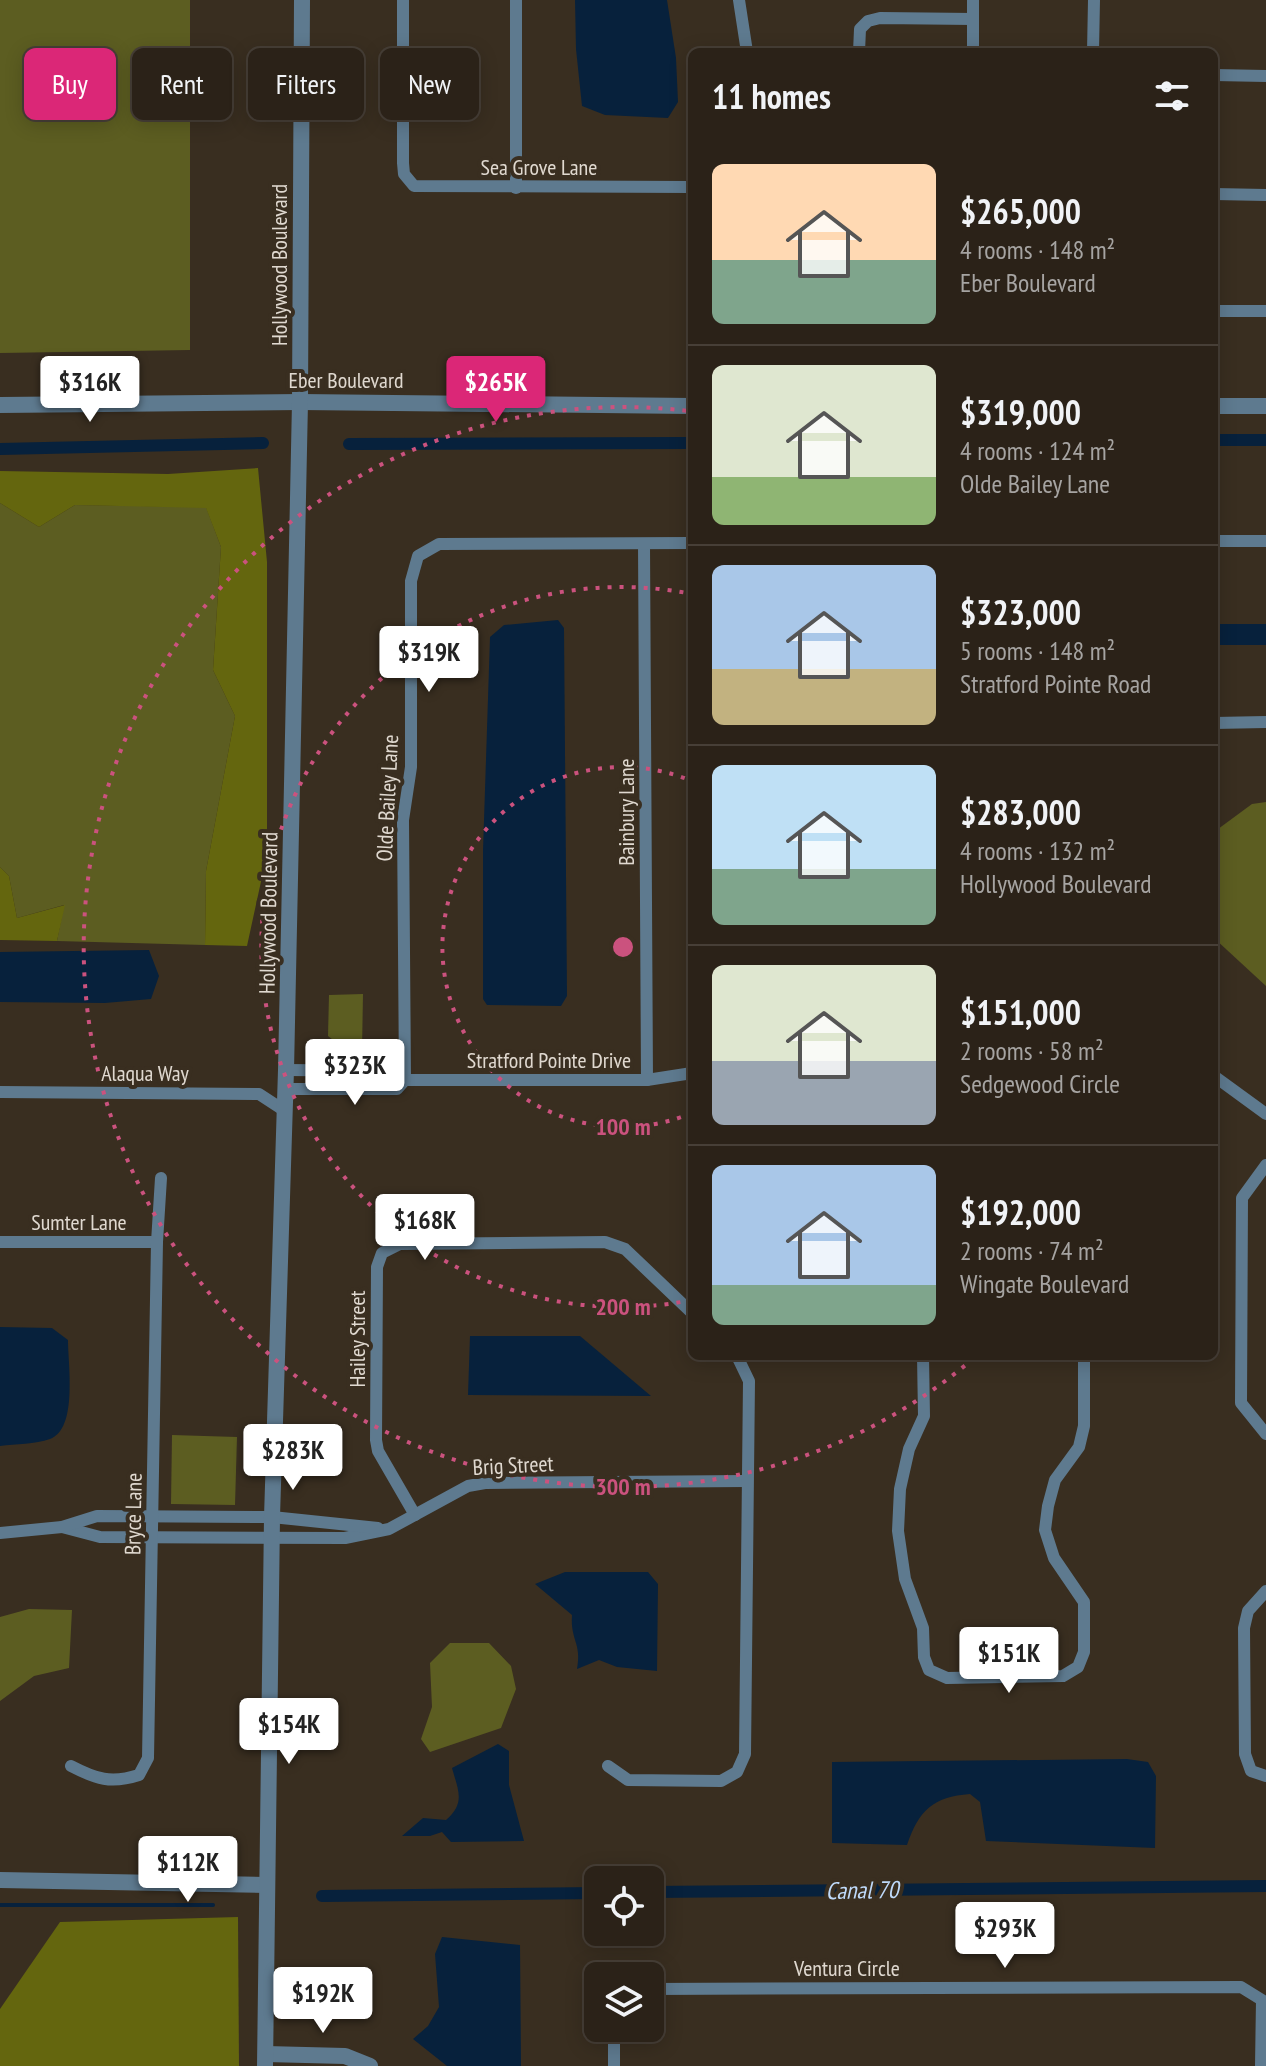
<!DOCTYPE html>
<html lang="en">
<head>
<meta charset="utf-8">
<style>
	body { margin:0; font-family:"PT Sans Narrow",sans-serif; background:#372f25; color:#f1f3f6; height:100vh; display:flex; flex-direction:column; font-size:30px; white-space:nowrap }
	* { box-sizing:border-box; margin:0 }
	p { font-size:26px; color:#a6a4a2 }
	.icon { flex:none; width:44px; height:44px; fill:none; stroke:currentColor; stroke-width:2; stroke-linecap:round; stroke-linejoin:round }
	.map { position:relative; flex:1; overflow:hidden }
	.side { position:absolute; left:688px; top:48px; width:530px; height:1312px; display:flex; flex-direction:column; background:#2b2218; border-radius:12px; box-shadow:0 4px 20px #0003,0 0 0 2px #473f37 }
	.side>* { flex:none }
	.banner { position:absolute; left:24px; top:48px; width:544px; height:72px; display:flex; gap:16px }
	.fabs { position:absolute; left:584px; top:1866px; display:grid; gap:16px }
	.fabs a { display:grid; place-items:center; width:80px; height:80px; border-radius:12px; background:#2b2218; box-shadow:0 4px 20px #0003,0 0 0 2px #473f37; font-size:40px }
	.price { position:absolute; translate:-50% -68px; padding:0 18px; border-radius:8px; background:#fff; color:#222; font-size:26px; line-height:52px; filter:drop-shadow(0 2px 4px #0008) }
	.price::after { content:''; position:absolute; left:50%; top:48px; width:24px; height:18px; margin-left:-12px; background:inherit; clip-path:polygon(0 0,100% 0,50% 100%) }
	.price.on { background:#db2777; color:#fff }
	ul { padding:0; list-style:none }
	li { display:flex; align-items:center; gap:24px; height:200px; padding:0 24px }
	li+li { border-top:2px solid #473f37 }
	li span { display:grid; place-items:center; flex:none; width:224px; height:160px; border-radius:12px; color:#555 }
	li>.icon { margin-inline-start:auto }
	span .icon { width:96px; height:96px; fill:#fffc; stroke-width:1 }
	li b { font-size:34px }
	h2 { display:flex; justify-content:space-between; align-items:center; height:96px; padding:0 24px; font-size:34px }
	.chip { padding:0 28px; border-radius:12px; background:#2b2218; box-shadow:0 4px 20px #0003,0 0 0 2px #473f37; font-size:28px; line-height:72px }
	.chip.on { background:#db2777; color:#fff }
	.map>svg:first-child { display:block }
	.green { fill:#5c5d21 }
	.forest { fill:#64660e }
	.water { fill:#07213c }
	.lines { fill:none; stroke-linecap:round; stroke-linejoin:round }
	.stream { stroke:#07213c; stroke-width:4 }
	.canal { stroke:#07213c; stroke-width:12 }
	.minor { stroke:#5e7a8f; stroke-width:12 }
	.tertiary { stroke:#5e7a8f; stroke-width:16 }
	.ring { fill:none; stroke:#cb527e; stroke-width:4; stroke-dasharray:4 8 }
	.labels { text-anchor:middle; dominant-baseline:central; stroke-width:8; stroke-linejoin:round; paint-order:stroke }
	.street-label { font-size:22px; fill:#e0d9d0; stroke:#392e20 }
	.water-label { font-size:24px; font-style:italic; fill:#bfdafa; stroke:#392e20 }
	.centre { fill:#cb527e; stroke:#392e20; stroke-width:4 }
	.ring-label { font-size:24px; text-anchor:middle; font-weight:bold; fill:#cb527e; stroke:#392e20; stroke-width:8; stroke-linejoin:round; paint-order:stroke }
</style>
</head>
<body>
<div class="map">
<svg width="1266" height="2066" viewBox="0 0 1266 2066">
	<rect width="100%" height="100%" fill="#392e20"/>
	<g class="green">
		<polygon points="0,0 190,0 190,350 0,353"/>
		<polygon points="0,503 39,527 75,505 206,507 221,547 213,670 235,716 206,871 205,945 57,941 64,905 17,918 9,876 0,867"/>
		<polygon points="1266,802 1266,986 1214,938 1214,832 1252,804"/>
		<polygon points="363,994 362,1050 347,1051 328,1036 329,995"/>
		<polygon points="172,1435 237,1437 235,1505 171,1504"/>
		<polygon points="29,1609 72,1610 69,1668 34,1676 0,1701 0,1617"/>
		<polygon points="450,1643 489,1643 511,1666 516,1689 501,1728 430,1752 421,1739 432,1707 430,1663"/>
	</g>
	<g class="forest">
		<polygon points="258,468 267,562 267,854 247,946 205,945 206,871 235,716 213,670 221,547 206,508 75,505 39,527 0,503 0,471 168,474"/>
		<polygon points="0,867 9,876 17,918 65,905 57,941 0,940"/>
		<polygon points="238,1917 239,2066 0,2066 0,2009 60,1922"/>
	</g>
	<g class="water">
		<polygon points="575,0 667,0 676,58 678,102 668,118 605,115 582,106 576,49"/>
		<polygon points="558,620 564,628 567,996 561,1006 487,1005 483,999 483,851 490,637 504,625"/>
		<rect x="1214" y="624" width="52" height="21"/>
		<polygon points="149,950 159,976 151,999 105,1003 0,1002 0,952"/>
		<path d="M0,1327L52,1328L68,1340C68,1365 78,1429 50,1439C35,1444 16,1444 0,1446Z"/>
		<polygon points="470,1336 580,1336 651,1396 468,1395"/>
		<path d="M565,1572H648L658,1584L657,1671L617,1667L599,1660L577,1669C582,1643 570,1640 572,1615L535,1584Z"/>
		<path d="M498,1744L509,1751V1785L524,1841L451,1842L442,1832L430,1836H402L423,1818L446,1820C466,1803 458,1790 452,1768Z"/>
		<path d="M1127,1759L1148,1762L1156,1776L1155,1848L986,1841L980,1802L970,1794C933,1797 919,1810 907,1845L832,1843V1762Z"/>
		<polygon points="442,1937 520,1945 521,2066 447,2066 413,2039 428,2026 439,2007 435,1954"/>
	</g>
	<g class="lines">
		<polyline class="stream" points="0,1905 213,1905"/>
		<g class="canal">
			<polyline points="1214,440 1266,440"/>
			<polyline points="349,444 692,443"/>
			<polyline points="0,449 263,443"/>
			<polyline points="650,1892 1266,1886"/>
			<polyline points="322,1896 598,1893"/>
		</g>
		<g class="minor">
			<polyline points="403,0 403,163 404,174 414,186 692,187"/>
			<polyline points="739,0 747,52"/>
			<polyline points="859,52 860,29 868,21 880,18 973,19"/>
			<polyline points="973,52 973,0"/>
			<polyline points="1093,52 1094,0"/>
			<polyline points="1214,75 1266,76"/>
			<polyline points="516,188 516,0"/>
			<polyline points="1214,194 1266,195"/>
			<polyline points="1214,311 1266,311"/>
			<polyline points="1214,541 1266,541"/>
			<polyline points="644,544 647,1080"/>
			<polyline points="1214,723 1266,722"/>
			<polyline points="286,1070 398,1071 405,1080"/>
			<polyline points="1214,1076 1266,1114"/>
			<polyline points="405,1080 403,820 411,767 411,581 418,556 439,544 692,543"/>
			<polyline points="405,1080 647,1080 692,1073"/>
			<polyline points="285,1089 397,1089 405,1080"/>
			<polyline points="0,1092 259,1094 285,1111"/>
			<polyline points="1266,1165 1242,1198 1241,1403 1266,1434"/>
			<polyline points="0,1242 157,1242"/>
			<polyline points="923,1356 924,1416 909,1449 900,1489 898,1531 905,1579 923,1628 924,1657 929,1670 947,1678 1063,1676 1078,1667 1084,1652 1084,1602 1054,1558 1045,1530 1048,1506 1055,1480 1079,1447 1084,1426 1084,1356"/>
			<polyline points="415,1515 378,1451 376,1440 377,1267 382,1253 400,1244 605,1242 625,1249 692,1313"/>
			<polyline points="62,1527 100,1537 345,1538 389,1529 468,1486 485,1483 746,1481"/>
			<polyline points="0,1533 62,1527 97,1516 272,1517 378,1528"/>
			<polyline points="1266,1591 1248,1611 1244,1628 1245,1754 1251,1771 1266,1776"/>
			<path d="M71,1766C96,1779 111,1784 139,1775L148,1758L157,1242L161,1178"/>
			<polyline points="608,1766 628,1780 721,1781 737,1772 745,1754 749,1381 737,1356"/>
			<polyline points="650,1989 1241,1987 1262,2000 1261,2066"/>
			<polyline points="614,2028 614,2066"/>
		</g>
		<g class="tertiary">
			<polyline points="0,405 300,402 692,406"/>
			<polyline points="1214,406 1266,406"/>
			<polyline points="0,1880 267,1885"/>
			<polyline points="266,2054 345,2056 370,2066"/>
			<polyline points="265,2066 272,1517 286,1070 300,402 302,0"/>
		</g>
	</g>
	<g class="ring">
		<path d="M692 1113A180 180 0 1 1 692 781"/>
		<path d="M692 1300A360 360 0 1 1 692 594"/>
		<path d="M974 1358A540 540 0 1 1 689 411"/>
	</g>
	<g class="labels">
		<g class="street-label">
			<text x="539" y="167">Sea Grove Lane</text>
			<text transform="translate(279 265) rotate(-90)">Hollywood Boulevard</text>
			<text x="346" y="380">Eber Boulevard</text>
			<text transform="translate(387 798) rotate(-87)">Olde Bailey Lane</text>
			<text transform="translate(626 812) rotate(-90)">Bainbury Lane</text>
			<text transform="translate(268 913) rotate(-89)">Hollywood Boulevard</text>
			<text x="549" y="1060">Stratford Pointe Drive</text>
			<text x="145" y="1073">Alaqua Way</text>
			<text x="79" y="1222">Sumter Lane</text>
			<text transform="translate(357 1339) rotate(-90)">Hailey Street</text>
			<text transform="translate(513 1465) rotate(-3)">Brig Street</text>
			<text transform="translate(133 1514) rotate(-89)">Bryce Lane</text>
			<text x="847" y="1968">Ventura Circle</text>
		</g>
		<g class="water-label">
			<text transform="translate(862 1890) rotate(-1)">Canal 70</text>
		</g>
	</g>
	<circle cx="623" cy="947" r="12" class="centre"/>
	<g class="ring-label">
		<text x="623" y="1135">100 m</text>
		<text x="623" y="1315">200 m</text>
		<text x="623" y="1495">300 m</text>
	</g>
</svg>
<div class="fabs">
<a><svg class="icon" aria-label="locate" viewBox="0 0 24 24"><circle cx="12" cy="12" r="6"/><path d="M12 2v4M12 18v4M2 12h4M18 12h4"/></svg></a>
<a><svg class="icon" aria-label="layers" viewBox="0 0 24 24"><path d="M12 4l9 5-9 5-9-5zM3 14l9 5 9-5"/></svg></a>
</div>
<b class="price" style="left:90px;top:424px">$316K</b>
<b class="price on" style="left:496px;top:424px">$265K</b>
<b class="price" style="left:429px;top:694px">$319K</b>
<b class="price" style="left:355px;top:1107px">$323K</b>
<b class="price" style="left:425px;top:1262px">$168K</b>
<b class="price" style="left:293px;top:1492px">$283K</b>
<b class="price" style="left:1009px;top:1695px">$151K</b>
<b class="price" style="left:289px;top:1766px">$154K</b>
<b class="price" style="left:188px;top:1904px">$112K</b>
<b class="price" style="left:1005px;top:1970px">$293K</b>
<b class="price" style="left:323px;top:2035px">$192K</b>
<div class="banner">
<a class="chip on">Buy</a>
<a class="chip">Rent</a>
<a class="chip">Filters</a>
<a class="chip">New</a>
</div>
<section class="side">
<h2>11 homes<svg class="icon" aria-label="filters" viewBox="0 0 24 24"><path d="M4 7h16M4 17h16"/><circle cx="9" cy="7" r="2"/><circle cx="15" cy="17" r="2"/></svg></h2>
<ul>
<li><span style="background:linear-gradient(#ffd9b3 60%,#7fa58c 0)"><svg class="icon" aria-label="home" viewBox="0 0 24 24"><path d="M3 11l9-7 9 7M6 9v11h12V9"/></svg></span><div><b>$265,000</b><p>4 rooms · 148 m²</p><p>Eber Boulevard</p></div></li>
<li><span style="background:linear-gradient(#dfe7d0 70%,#8fb573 0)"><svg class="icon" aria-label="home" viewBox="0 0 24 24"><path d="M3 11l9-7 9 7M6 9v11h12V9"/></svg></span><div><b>$319,000</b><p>4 rooms · 124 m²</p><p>Olde Bailey Lane</p></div></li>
<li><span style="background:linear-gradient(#a9c7e8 65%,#c2b280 0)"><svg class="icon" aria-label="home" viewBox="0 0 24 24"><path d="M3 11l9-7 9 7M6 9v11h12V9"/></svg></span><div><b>$323,000</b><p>5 rooms · 148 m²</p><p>Stratford Pointe Road</p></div></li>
<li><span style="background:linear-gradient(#bfe0f5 65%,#7fa58c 0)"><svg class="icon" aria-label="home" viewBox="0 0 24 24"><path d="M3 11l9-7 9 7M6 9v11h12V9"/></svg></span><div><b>$283,000</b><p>4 rooms · 132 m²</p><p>Hollywood Boulevard</p></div></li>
<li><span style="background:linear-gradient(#dfe7d0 60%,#9aa5b1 0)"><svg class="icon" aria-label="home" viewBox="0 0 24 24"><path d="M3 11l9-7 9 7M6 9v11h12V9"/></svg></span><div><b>$151,000</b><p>2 rooms · 58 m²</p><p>Sedgewood Circle</p></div></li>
<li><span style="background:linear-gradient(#a9c7e8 75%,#7fa58c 0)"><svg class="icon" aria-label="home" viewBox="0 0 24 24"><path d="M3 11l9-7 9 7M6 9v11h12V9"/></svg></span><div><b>$192,000</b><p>2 rooms · 74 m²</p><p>Wingate Boulevard</p></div></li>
</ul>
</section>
</div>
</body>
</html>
